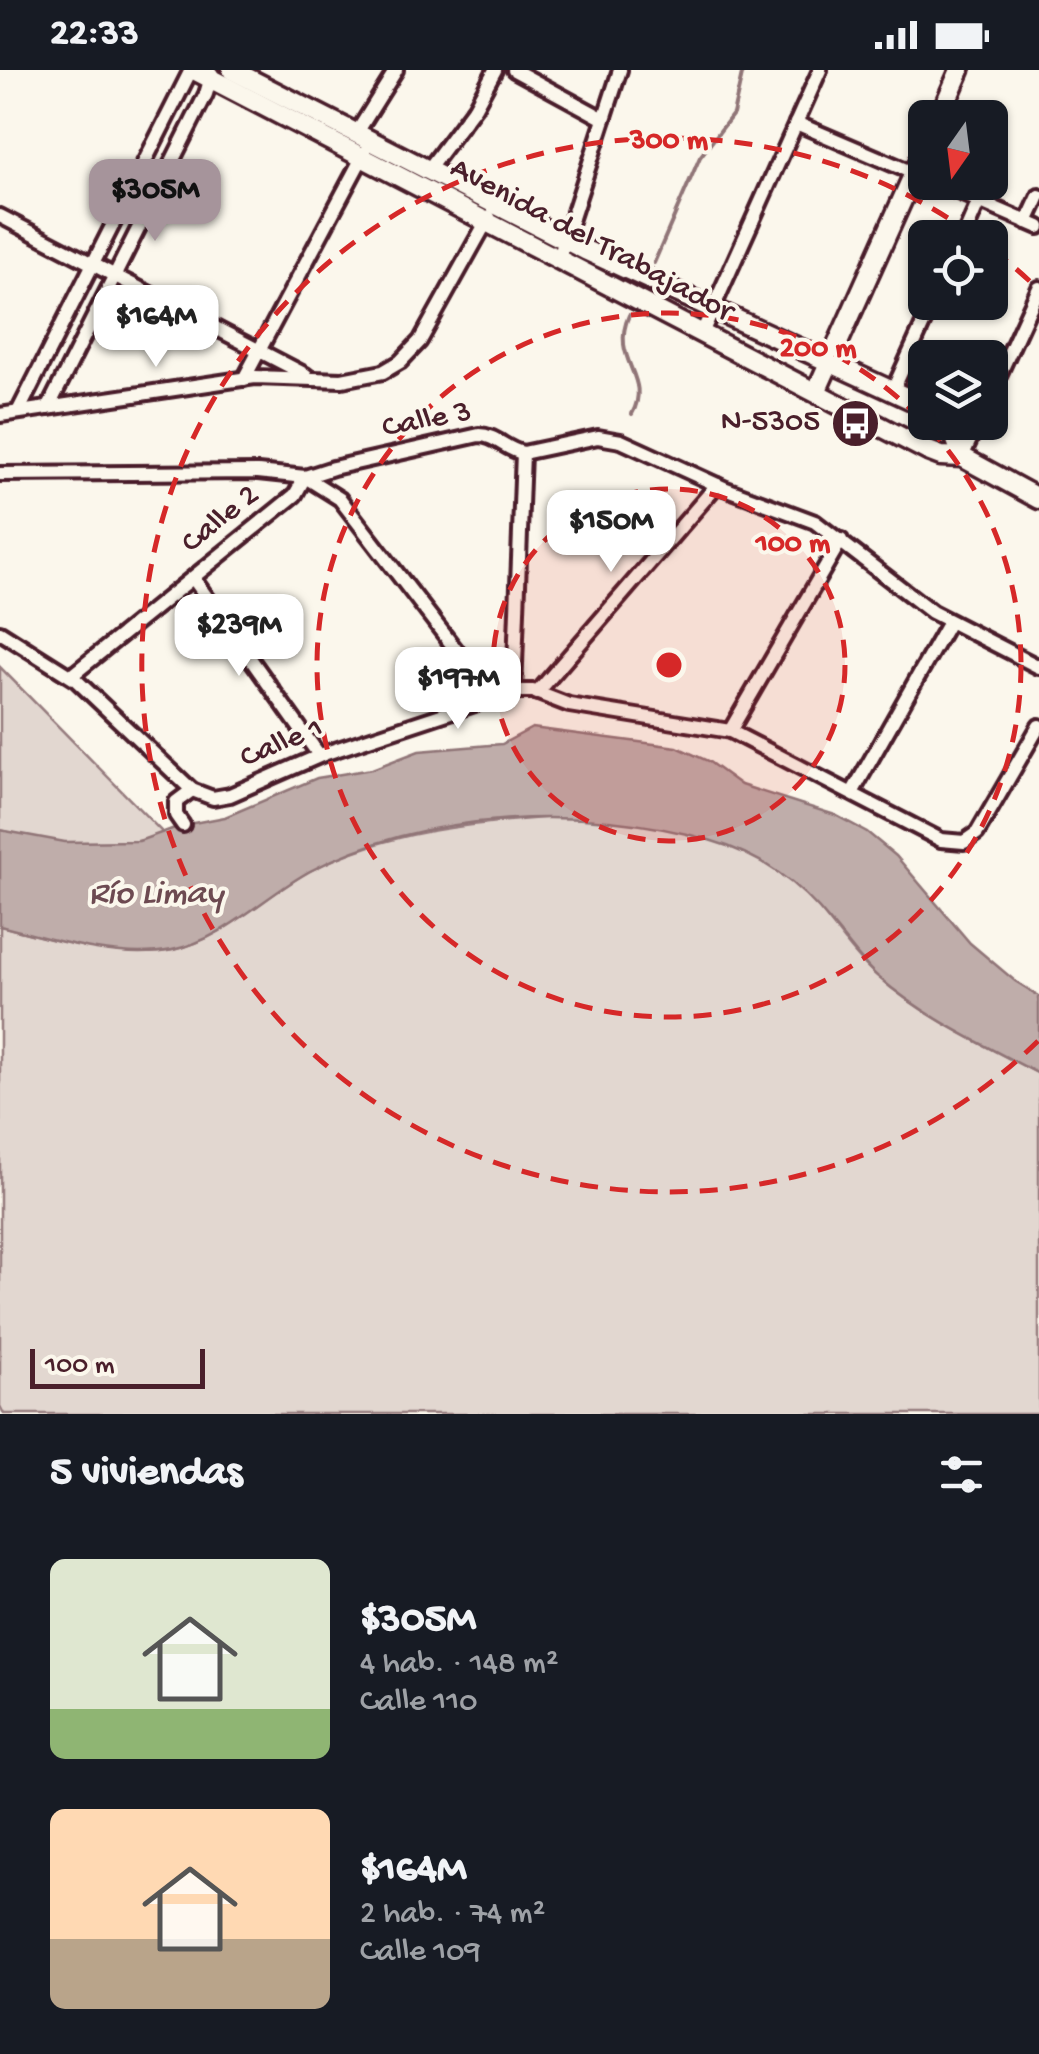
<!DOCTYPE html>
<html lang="es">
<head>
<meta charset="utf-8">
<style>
	body { margin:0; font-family:"Gochi Hand",sans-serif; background:#20242c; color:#f1f3f6; height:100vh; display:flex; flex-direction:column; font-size:38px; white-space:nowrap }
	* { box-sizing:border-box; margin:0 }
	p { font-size:32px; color:#9ea1a6 }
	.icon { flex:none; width:55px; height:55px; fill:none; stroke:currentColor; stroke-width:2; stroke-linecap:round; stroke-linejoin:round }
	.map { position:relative; height:1344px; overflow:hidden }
	.panel { display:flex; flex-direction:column; background:#171b24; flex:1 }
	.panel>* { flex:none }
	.needle { width:65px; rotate:194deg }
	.buttons { position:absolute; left:908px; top:30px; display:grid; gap:20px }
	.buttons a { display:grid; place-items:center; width:100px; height:100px; border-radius:15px; background:#171b24; box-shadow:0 2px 8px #0004; font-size:50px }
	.scale { position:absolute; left:30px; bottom:25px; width:175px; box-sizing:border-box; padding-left:10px; border:5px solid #4a1f2b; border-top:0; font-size:28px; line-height:35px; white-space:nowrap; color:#4a1f2b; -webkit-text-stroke:8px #fbf7ec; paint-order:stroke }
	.price { position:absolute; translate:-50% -85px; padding:0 22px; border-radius:20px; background:#fff; color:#222; font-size:32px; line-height:65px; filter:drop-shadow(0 2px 5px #0008) }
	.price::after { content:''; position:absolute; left:50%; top:60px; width:30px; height:22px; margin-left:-15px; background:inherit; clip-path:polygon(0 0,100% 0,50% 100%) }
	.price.selected { background:#a6949b; color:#111 }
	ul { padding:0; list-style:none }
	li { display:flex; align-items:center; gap:30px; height:250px; padding:0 50px }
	li span { display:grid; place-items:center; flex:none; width:280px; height:200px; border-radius:15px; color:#555 }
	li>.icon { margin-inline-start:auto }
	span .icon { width:120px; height:120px; fill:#fffc; stroke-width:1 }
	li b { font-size:42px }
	h2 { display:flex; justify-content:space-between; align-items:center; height:120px; padding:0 50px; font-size:42px }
	.status { display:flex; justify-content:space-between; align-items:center; height:70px; padding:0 50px; background:#171b24; direction:ltr }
	.status svg { height:28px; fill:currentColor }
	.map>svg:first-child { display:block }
	.green { fill:#e2d7d0; stroke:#967b7e; stroke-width:2.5 }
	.water { fill:#bfadaa; stroke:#907477; stroke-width:2.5 }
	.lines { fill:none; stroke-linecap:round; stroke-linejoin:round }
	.stream { stroke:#907477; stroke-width:4 }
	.street-casing { stroke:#4a1f2b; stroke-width:20 }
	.secondary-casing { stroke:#4a1f2b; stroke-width:25 }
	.street { stroke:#fbf7ec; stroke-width:12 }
	.secondary { stroke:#fbf7ec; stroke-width:18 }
	.ring { fill:none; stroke:#d62828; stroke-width:5; stroke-dasharray:18 12 }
	.labels { text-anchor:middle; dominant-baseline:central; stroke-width:8; stroke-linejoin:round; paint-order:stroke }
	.street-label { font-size:32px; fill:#4a1f2b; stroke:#fbf7ec }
	.poi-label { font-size:32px; fill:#4a1f2b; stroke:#fbf7ec; text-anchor:end }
	.water-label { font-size:35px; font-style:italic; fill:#6d4a51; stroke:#fbf7ec }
	.centre { fill:#d62828; stroke:#fbf7ec; stroke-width:5 }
	.ring-label { font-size:30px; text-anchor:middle; font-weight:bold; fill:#d62828; stroke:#fbf7ec; stroke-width:8; stroke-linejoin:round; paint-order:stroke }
</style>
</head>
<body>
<div class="status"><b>22:33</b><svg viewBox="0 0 49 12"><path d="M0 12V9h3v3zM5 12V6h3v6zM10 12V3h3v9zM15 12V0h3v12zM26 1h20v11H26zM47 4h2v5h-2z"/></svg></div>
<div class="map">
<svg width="1039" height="1344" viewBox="0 0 1039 1344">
	<rect width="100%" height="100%" fill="#fbf7ec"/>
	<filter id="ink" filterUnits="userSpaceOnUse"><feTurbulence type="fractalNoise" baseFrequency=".01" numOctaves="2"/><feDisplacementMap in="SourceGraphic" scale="20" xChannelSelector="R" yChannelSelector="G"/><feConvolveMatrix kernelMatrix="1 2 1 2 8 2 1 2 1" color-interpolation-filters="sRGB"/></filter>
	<g filter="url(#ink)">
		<g class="green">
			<path d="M0,597L163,763C114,785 50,772 0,760Z"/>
			<path d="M556,747C639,749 745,762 806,824C831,849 849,882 876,905C923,947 984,975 1039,1004V1344H4L0,1336V856C51,868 121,891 173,880C226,868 265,825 312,800C387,761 473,753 556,747Z"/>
		</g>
		<path class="water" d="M532,658L677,677L708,691L741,715L835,745L867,762L896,786L970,873L1015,911L1039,926V1004C984,975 924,947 877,906C860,891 847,871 832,854C799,813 761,785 709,770C587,734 423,741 310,801C264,826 224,870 172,880C115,891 54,869 0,856V760L65,772L139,771L183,755L225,747L317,708L372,699L419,681L502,674Z"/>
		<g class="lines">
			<g class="stream">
				<polyline points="654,193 700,87 733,44 743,0"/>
				<path d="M629,245C609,290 653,306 632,344"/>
			</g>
			<defs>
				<g id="street">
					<polyline points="514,0 604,49"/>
					<polyline points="796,53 925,108"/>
					<polyline points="356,64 396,0"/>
					<polyline points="428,100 475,37 495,0"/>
					<polyline points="935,112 1039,157"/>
					<polyline points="0,146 306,305"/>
					<polyline points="1027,152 1039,126"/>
					<polyline points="963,168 979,131"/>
					<polyline points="559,188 620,0"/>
					<polyline points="702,263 820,0"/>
					<polyline points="244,309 365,82"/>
					<polyline points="893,320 933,232"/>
					<polyline points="990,325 1039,218"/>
					<polyline points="48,338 206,24 212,4"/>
					<polyline points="18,342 191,0"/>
					<polyline points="0,345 255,307 342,310 383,302 400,292 420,271 489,147"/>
					<polyline points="962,387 978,352"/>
					<path d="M0,404L258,402L305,407L333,398L479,365C496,365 506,380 523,383L598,367L621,371L724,418L815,452L932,542L1039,597"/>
					<polyline points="193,508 319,685"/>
					<polyline points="0,562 76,610 192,720 213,728 230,725 326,683 514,621 533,621 569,635 730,661 941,770 964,772 977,763 1039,656"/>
					<polyline points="71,606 295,425 305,407 340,429 493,628"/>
					<polyline points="514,621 523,383"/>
					<polyline points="537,623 717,415"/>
					<polyline points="730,661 841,470"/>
					<polyline points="852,723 949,552"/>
					<polyline points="183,755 176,745 176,732 192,720"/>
				</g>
				<g id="secondary">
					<polyline points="194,0 928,381 941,386 962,387 1039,429"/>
					<polyline points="232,0 585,180 925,336"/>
					<polyline points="939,48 960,0"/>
					<polyline points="816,322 925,79"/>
					<polyline points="946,352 955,367 962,387"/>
				</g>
			</defs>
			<use href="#street" class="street-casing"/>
			<use href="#secondary" class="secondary-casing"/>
			<use href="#street" class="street"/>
			<use href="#secondary" class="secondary"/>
		</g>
	</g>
	<circle cx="669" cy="595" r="176" fill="#d62828" fill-opacity=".12"/>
	<g class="ring">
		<circle cx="669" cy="595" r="176"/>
		<circle cx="669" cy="595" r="352"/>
		<path d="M1038 971A527 527 0 1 1 975 166M993 180A527 527 0 0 1 1038 219"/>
	</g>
	<defs>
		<symbol id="bus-disc" viewBox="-11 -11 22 22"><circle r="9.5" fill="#4a1f2b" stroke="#fbf7ec"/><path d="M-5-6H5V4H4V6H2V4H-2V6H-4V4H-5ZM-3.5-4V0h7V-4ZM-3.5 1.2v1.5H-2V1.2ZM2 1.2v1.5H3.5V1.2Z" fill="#fff"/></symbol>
	</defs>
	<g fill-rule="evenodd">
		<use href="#bus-disc" x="828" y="326" width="55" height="55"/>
	</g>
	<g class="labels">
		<g class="street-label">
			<text transform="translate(591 171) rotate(28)">Avenida del Trabajador</text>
			<text transform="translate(427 351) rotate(-11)">Calle 3</text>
			<text transform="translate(221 450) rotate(-39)">Calle 2</text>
			<text transform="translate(282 674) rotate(-23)">Calle 1</text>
		</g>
		<g class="poi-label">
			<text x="820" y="353">N-5305</text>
		</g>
		<g class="water-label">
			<text x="156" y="825">Río Limay</text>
		</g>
	</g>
	<circle cx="669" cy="595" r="15" class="centre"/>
	<g class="ring-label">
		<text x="669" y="78">300 m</text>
		<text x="818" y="286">200 m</text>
		<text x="793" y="481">100 m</text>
	</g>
</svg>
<div class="buttons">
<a><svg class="needle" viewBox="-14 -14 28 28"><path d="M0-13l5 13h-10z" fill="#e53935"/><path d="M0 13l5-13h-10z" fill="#9ea1a6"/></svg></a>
<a><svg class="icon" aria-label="locate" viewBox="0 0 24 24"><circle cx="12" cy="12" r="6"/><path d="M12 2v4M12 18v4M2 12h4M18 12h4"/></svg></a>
<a><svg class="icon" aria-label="layers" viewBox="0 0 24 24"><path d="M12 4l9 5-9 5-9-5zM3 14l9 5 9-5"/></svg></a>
</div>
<div class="scale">100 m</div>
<b class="price selected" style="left:155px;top:174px">$305M</b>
<b class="price" style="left:156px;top:300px">$164M</b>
<b class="price" style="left:611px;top:505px">$150M</b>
<b class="price" style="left:239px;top:609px">$239M</b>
<b class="price" style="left:458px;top:662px">$197M</b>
</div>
<section class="panel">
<h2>5 viviendas<svg class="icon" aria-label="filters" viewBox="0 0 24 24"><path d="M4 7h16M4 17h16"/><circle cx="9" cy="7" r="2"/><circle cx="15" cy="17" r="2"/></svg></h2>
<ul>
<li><span style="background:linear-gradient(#dfe7d0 75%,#8fb573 0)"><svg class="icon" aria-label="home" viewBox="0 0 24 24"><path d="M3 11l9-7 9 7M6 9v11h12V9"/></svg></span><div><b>$305M</b><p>4 hab. · 148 m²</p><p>Calle 110</p></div></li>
<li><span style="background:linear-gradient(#ffd9b3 65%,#b9a48a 0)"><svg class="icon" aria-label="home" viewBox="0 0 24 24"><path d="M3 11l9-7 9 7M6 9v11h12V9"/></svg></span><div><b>$164M</b><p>2 hab. · 74 m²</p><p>Calle 109</p></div></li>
</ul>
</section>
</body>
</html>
